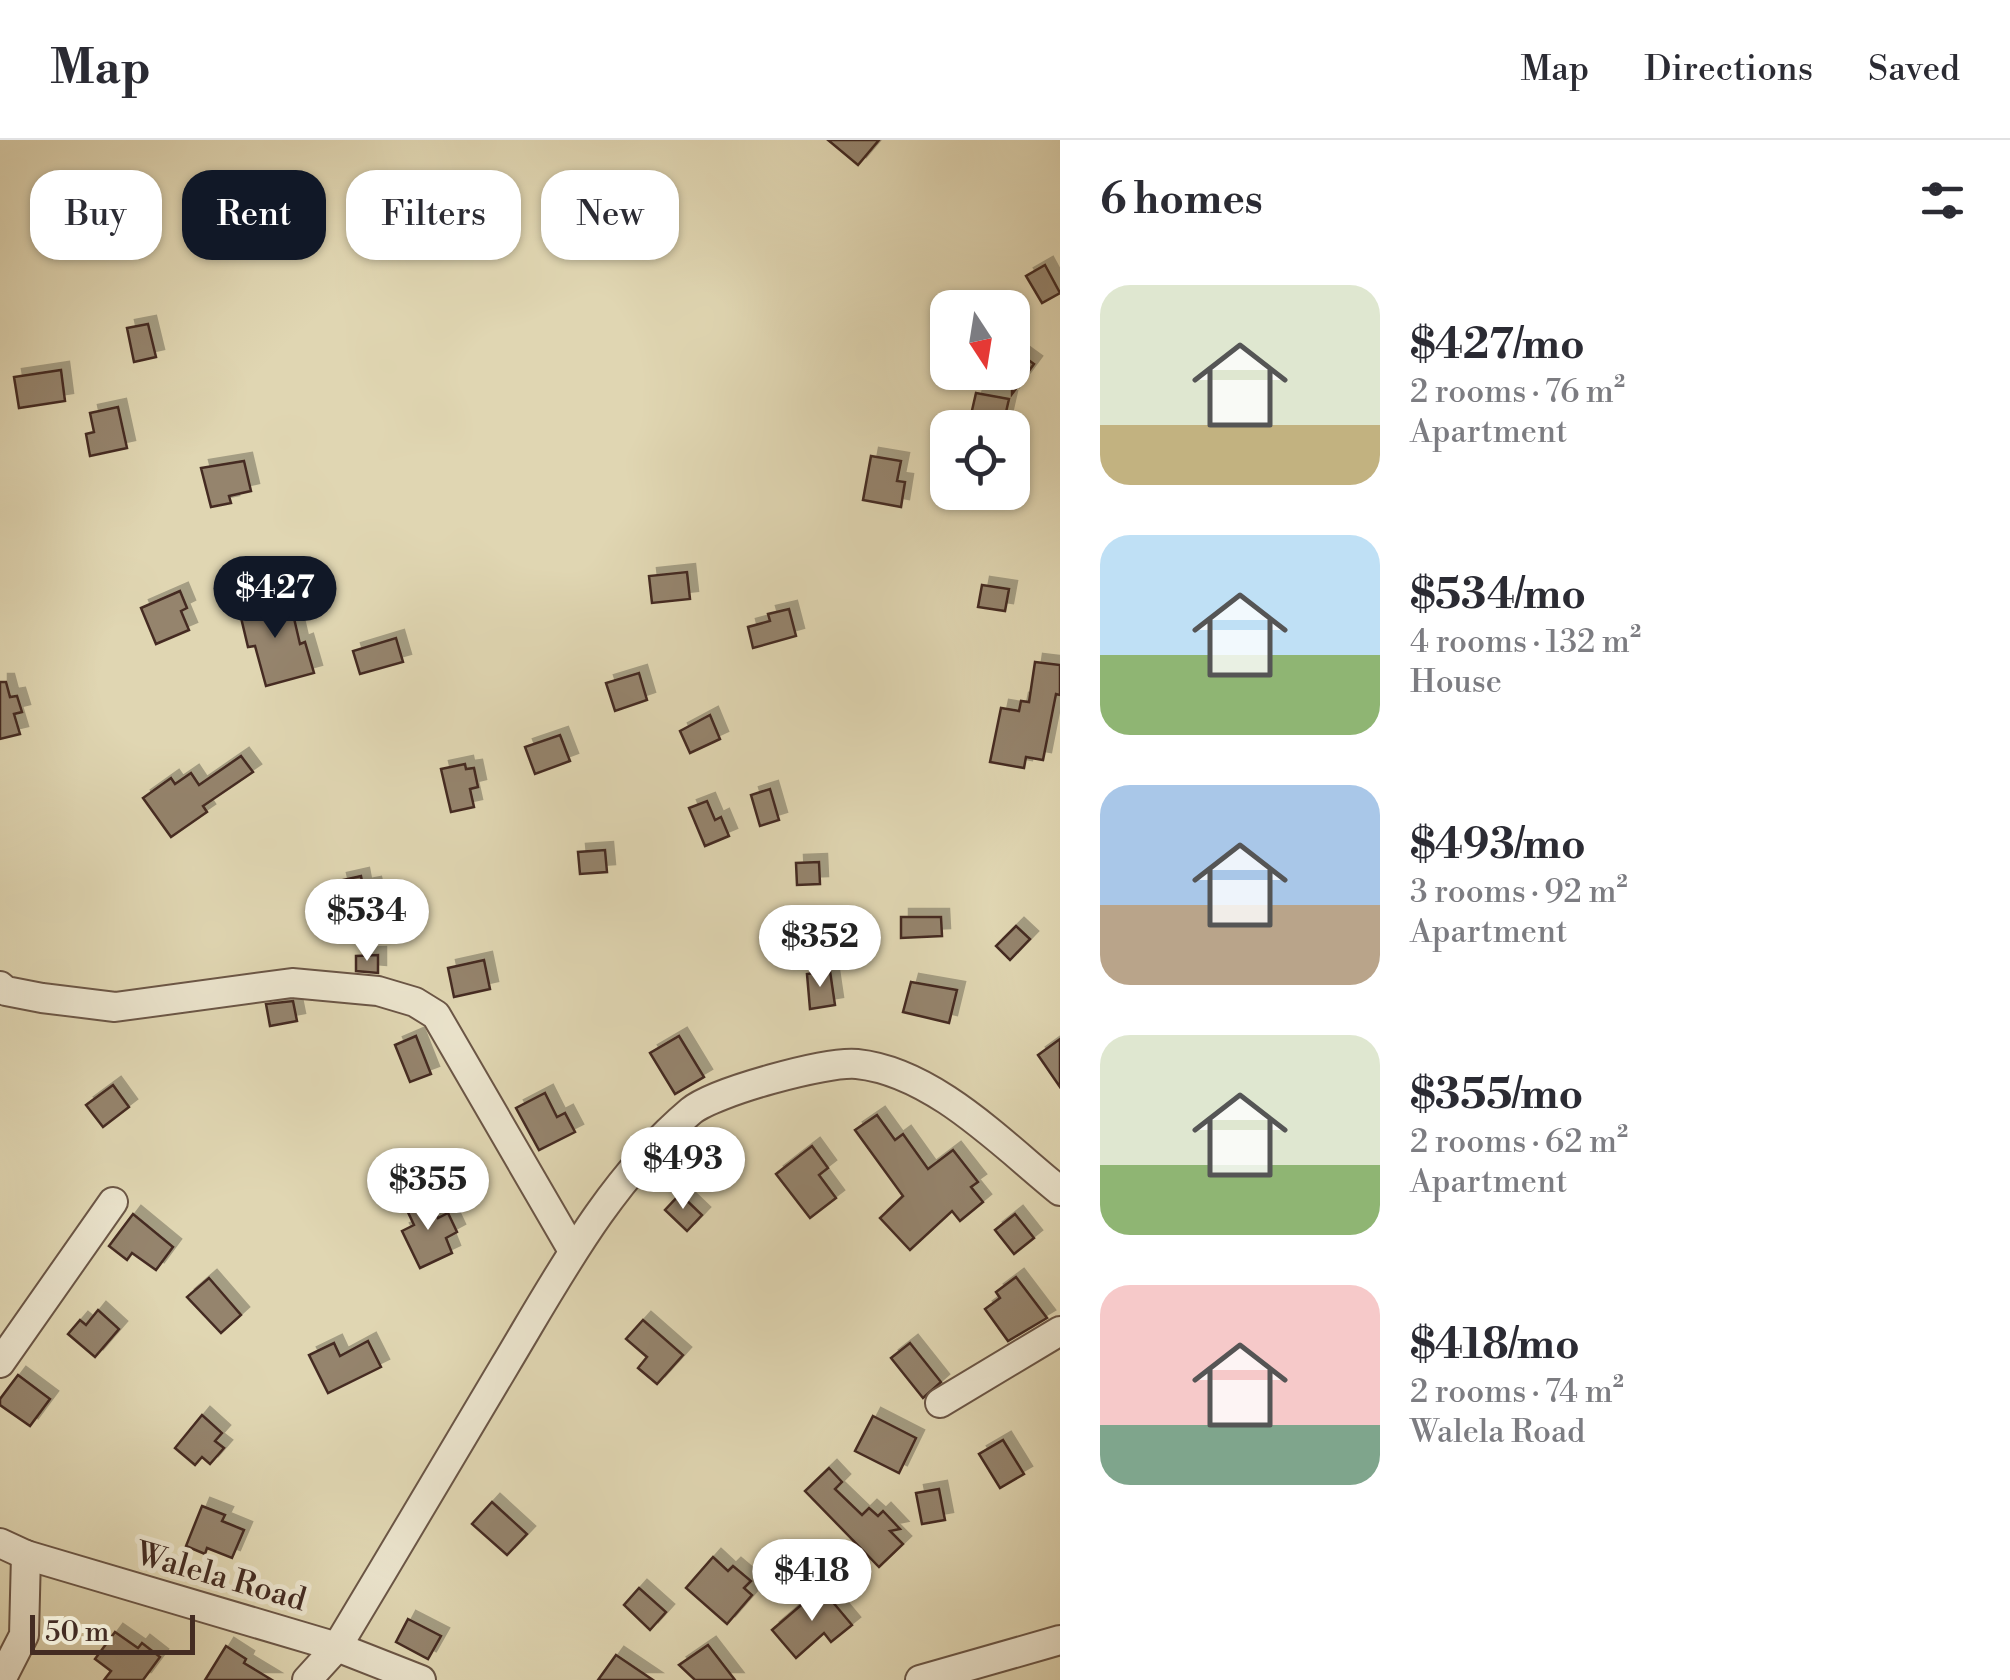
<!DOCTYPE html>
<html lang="en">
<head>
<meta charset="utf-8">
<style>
	body { margin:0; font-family:"Libre Bodoni",serif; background:#f2f2f3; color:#2b2b33; height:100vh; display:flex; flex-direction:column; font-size:38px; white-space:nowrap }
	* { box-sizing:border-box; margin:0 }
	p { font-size:32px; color:#7c7c81 }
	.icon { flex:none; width:55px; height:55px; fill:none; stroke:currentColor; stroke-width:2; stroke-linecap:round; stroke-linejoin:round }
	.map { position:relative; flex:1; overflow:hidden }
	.panel { display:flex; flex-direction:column; background:#fff; width:950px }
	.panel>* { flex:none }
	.hud { position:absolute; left:30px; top:30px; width:880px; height:90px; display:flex; gap:20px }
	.needle { width:65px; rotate:168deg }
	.controls { position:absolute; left:930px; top:150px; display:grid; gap:20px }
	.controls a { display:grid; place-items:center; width:100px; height:100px; border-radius:20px; background:#fff; box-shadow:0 2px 8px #0004; font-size:50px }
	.scale { position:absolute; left:30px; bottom:25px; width:165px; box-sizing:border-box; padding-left:10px; border:5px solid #442c22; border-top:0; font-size:28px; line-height:35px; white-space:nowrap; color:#442c22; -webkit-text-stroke:8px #ebe4cd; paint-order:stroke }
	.price { position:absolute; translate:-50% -85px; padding:0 22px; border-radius:35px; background:#fff; color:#222; font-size:32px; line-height:65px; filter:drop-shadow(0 2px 5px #0008) }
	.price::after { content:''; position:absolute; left:50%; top:60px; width:30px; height:22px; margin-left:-15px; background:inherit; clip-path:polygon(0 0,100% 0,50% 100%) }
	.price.current { background:#111827; color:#fff }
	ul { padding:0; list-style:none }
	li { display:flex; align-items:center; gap:30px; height:250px; padding:0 40px }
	li span { display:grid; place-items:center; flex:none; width:280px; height:200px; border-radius:30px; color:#555 }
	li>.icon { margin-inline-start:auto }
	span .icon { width:120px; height:120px; fill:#fffc; stroke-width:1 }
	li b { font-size:42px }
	h2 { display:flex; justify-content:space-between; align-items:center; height:120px; padding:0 40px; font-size:42px }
	.pill { padding:0 35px; border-radius:30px; background:#fff; box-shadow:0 2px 8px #0004; font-size:35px; line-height:90px }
	.pill.current { background:#111827; color:#fff }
	header { display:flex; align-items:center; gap:60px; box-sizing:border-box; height:140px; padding:0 50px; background:#fff; border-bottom:2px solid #e1e1e2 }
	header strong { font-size:48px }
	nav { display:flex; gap:55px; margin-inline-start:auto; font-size:35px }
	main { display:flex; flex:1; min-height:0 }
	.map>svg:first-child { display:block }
	.building { fill:#95846d; stroke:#442c22; stroke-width:2.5; filter:url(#shadow) }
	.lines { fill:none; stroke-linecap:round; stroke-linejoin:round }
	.minor-casing { stroke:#6b5646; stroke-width:32 }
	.minor { stroke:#ebe4cd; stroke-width:28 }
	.labels { text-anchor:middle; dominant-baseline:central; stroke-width:10; stroke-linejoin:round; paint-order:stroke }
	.street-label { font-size:32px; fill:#442c22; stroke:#ebe4cd }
</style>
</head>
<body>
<header>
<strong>Map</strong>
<nav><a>Map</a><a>Directions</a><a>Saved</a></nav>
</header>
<main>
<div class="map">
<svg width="1060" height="1540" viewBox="0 0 1060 1540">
	<defs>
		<filter id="shadow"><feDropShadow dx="8" dy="-8" stdDeviation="0" flood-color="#0004"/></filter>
	</defs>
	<rect width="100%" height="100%" fill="#e0d6b2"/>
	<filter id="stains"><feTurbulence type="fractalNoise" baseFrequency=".002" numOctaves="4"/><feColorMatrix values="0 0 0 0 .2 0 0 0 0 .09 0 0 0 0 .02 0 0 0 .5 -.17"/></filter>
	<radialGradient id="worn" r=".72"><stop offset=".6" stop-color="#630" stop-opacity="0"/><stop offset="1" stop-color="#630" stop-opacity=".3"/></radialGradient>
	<g class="building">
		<polygon points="828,0 879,0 858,25"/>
		<polygon points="1045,125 1060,153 1042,163 1026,136"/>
		<polygon points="148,184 156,217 134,222 127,188"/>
		<polygon points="1012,208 1034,224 1012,254"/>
		<polygon points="61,230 65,261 19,268 14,237"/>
		<polygon points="976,253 1009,259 1004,281 992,278 990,288 968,288"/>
		<polygon points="118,267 127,308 90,316 86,294 94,292 90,273"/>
		<polygon points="871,316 901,321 897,341 905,342 901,367 863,360"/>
		<polygon points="244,321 251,351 229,356 231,363 211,367 201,328"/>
		<polygon points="687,432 690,459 652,463 649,436"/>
		<polygon points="982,445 1009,449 1005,471 978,467"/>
		<polygon points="180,451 187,468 181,471 189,490 156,504 141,468"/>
		<polygon points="267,458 269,466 290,461 300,504 305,502 314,533 266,546 255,506 248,507 238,465"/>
		<polygon points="789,469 796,496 753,508 748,487 770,481 768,474"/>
		<polygon points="396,498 403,522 360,534 353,511"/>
		<polygon points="1035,522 1060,525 1060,555 1056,554 1043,620 1026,617 1024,628 990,622 1001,568 1019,571 1021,561 1029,562"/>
		<polygon points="639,533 647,560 615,571 606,543"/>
		<polygon points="0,542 6,542 10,557 17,556 22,572 14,574 20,594 0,599"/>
		<polygon points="710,575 720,599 690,613 680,591"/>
		<polygon points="560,595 570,621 535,634 525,607"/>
		<polygon points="241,616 253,632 203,666 207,672 171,697 143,658 171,638 175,644 191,633 199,645"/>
		<polygon points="465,624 466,629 474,628 478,647 470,649 474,667 451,672 441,629"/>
		<polygon points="770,649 779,680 760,686 751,655"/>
		<polygon points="707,661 715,680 721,677 729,696 705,706 689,668"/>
		<polygon points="605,710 607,732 580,734 578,712"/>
		<polygon points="819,722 820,744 797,745 796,723"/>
		<polygon points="361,736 363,747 373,745 379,773 348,779 339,741"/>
		<polygon points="901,777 941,777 942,796 901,798"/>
		<polygon points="1016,786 1030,799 1010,820 996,806"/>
		<polygon points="378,815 378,833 356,831 356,816"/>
		<polygon points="484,820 490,849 454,857 448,828"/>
		<polygon points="830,831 835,865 810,869 807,834"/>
		<polygon points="911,842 957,850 949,883 903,872"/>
		<polygon points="293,861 297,881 270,886 266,864"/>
		<polygon points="416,896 431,934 410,942 395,905"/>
		<polygon points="679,896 704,937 675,954 650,913"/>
		<polygon points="1060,899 1060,947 1038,915"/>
		<polygon points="113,945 129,967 103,987 86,965"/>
		<polygon points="545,953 557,977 565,973 575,992 539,1010 516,968"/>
		<polygon points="877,975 895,1000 903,994 928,1029 953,1010 978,1042 971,1047 983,1062 960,1081 952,1071 910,1110 880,1078 903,1056 855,990"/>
		<polygon points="812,1006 828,1028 819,1035 836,1058 810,1078 776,1034"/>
		<polygon points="680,1054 702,1075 687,1091 665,1070"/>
		<polygon points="429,1057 438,1078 448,1073 457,1092 446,1098 452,1113 420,1128 402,1091 414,1085 406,1068"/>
		<polygon points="133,1074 173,1107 156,1130 132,1113 127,1120 109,1106"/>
		<polygon points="1015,1074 1034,1098 1014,1114 995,1090"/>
		<polygon points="1016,1137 1047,1178 1008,1201 985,1169 1000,1158 996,1152"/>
		<polygon points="209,1138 241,1175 221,1193 187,1157"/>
		<polygon points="98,1170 119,1189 95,1217 68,1194 80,1180 86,1185"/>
		<polygon points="643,1180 683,1215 657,1244 638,1228 647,1217 626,1199"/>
		<polygon points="368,1201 381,1227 328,1253 309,1215 334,1203 340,1216"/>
		<polygon points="910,1203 941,1242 923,1258 891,1218"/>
		<polygon points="18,1235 50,1259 30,1286 0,1265 0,1259"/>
		<polygon points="202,1275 222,1293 215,1301 224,1308 210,1324 202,1317 195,1325 175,1308"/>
		<polygon points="873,1276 916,1298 899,1333 855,1311"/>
		<polygon points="1003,1300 1024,1334 1000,1348 979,1314"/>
		<polygon points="829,1328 842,1342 835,1349 862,1375 869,1368 878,1376 883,1371 900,1389 890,1391 903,1404 879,1427 805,1351"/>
		<polygon points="939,1349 945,1380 922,1384 916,1353"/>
		<polygon points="492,1362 527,1394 507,1415 472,1384"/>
		<polygon points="202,1366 225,1375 222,1381 244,1390 232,1418 207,1408 205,1414 186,1406"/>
		<polygon points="713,1417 728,1431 733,1426 751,1441 744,1448 752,1455 727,1484 686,1448"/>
		<polygon points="639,1448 666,1472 650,1490 624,1465"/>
		<polygon points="821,1448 852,1485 831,1502 824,1493 796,1518 772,1490"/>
		<polygon points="408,1479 441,1496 428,1519 396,1502"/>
		<polygon points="115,1492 138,1508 142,1503 160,1517 143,1540 104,1540 111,1531 95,1519"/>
		<polygon points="708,1505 735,1540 695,1540 679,1525"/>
		<polygon points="226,1506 246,1519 244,1523 272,1540 205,1540"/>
		<polygon points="616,1515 653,1540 598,1540"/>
	</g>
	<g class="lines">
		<defs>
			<g id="minor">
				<polyline points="0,846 6,851 42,858 115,867 292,843 378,851 415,862 436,875 573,1111"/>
				<polyline points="0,1223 113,1062"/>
				<polyline points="940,1263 1060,1191"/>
				<polyline points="0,1403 26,1415 337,1507 421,1540"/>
				<polyline points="1,1540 24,1495 26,1415"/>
				<path d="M307,1540L337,1507C393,1414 448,1321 504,1227C558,1137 609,1040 691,971C714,952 826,921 857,924C934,932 1003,1005 1060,1051"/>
				<polyline points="920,1540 1060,1500"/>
			</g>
		</defs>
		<use href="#minor" class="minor-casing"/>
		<use href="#minor" class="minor"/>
	</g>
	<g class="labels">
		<g class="street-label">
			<text transform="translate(221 1437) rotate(16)">Walela Road</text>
		</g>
	</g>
	<rect width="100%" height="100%" filter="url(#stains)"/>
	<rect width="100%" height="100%" fill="url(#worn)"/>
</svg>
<div class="controls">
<a><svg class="needle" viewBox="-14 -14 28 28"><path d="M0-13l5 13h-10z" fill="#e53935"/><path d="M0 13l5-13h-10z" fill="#7c7c81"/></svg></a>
<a><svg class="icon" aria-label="locate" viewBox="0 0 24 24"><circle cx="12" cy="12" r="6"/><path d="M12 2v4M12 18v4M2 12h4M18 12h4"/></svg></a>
</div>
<div class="scale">50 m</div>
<b class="price current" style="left:275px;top:501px">$427</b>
<b class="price" style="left:367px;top:824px">$534</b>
<b class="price" style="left:820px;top:850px">$352</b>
<b class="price" style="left:683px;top:1072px">$493</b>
<b class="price" style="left:428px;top:1093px">$355</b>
<b class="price" style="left:812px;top:1484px">$418</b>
<div class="hud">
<a class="pill">Buy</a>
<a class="pill current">Rent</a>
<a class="pill">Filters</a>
<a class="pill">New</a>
</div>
</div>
<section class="panel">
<h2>6 homes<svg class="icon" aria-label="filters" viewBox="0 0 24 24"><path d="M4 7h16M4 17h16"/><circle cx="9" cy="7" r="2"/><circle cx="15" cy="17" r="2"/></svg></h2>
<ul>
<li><span style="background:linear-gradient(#dfe7d0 70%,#c2b280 0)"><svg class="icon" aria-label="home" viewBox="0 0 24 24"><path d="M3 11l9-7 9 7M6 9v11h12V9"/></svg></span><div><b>$427/mo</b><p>2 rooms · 76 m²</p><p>Apartment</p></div></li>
<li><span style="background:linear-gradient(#bfe0f5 60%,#8fb573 0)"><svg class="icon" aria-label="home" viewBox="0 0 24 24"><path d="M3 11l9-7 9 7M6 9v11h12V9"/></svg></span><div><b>$534/mo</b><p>4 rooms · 132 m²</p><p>House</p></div></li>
<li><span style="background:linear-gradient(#a9c7e8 60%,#b9a48a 0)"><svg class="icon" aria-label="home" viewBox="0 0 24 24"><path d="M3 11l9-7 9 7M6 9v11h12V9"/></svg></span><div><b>$493/mo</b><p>3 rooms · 92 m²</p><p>Apartment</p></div></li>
<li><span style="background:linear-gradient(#dfe7d0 65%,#8fb573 0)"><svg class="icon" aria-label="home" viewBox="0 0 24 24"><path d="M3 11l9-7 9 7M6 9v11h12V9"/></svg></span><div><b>$355/mo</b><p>2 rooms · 62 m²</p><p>Apartment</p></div></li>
<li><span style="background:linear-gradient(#f6c9c9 70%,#7fa58c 0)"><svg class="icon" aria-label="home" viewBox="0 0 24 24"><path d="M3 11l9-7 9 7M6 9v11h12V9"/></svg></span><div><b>$418/mo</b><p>2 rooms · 74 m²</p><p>Walela Road</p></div></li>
</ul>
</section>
</main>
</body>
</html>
